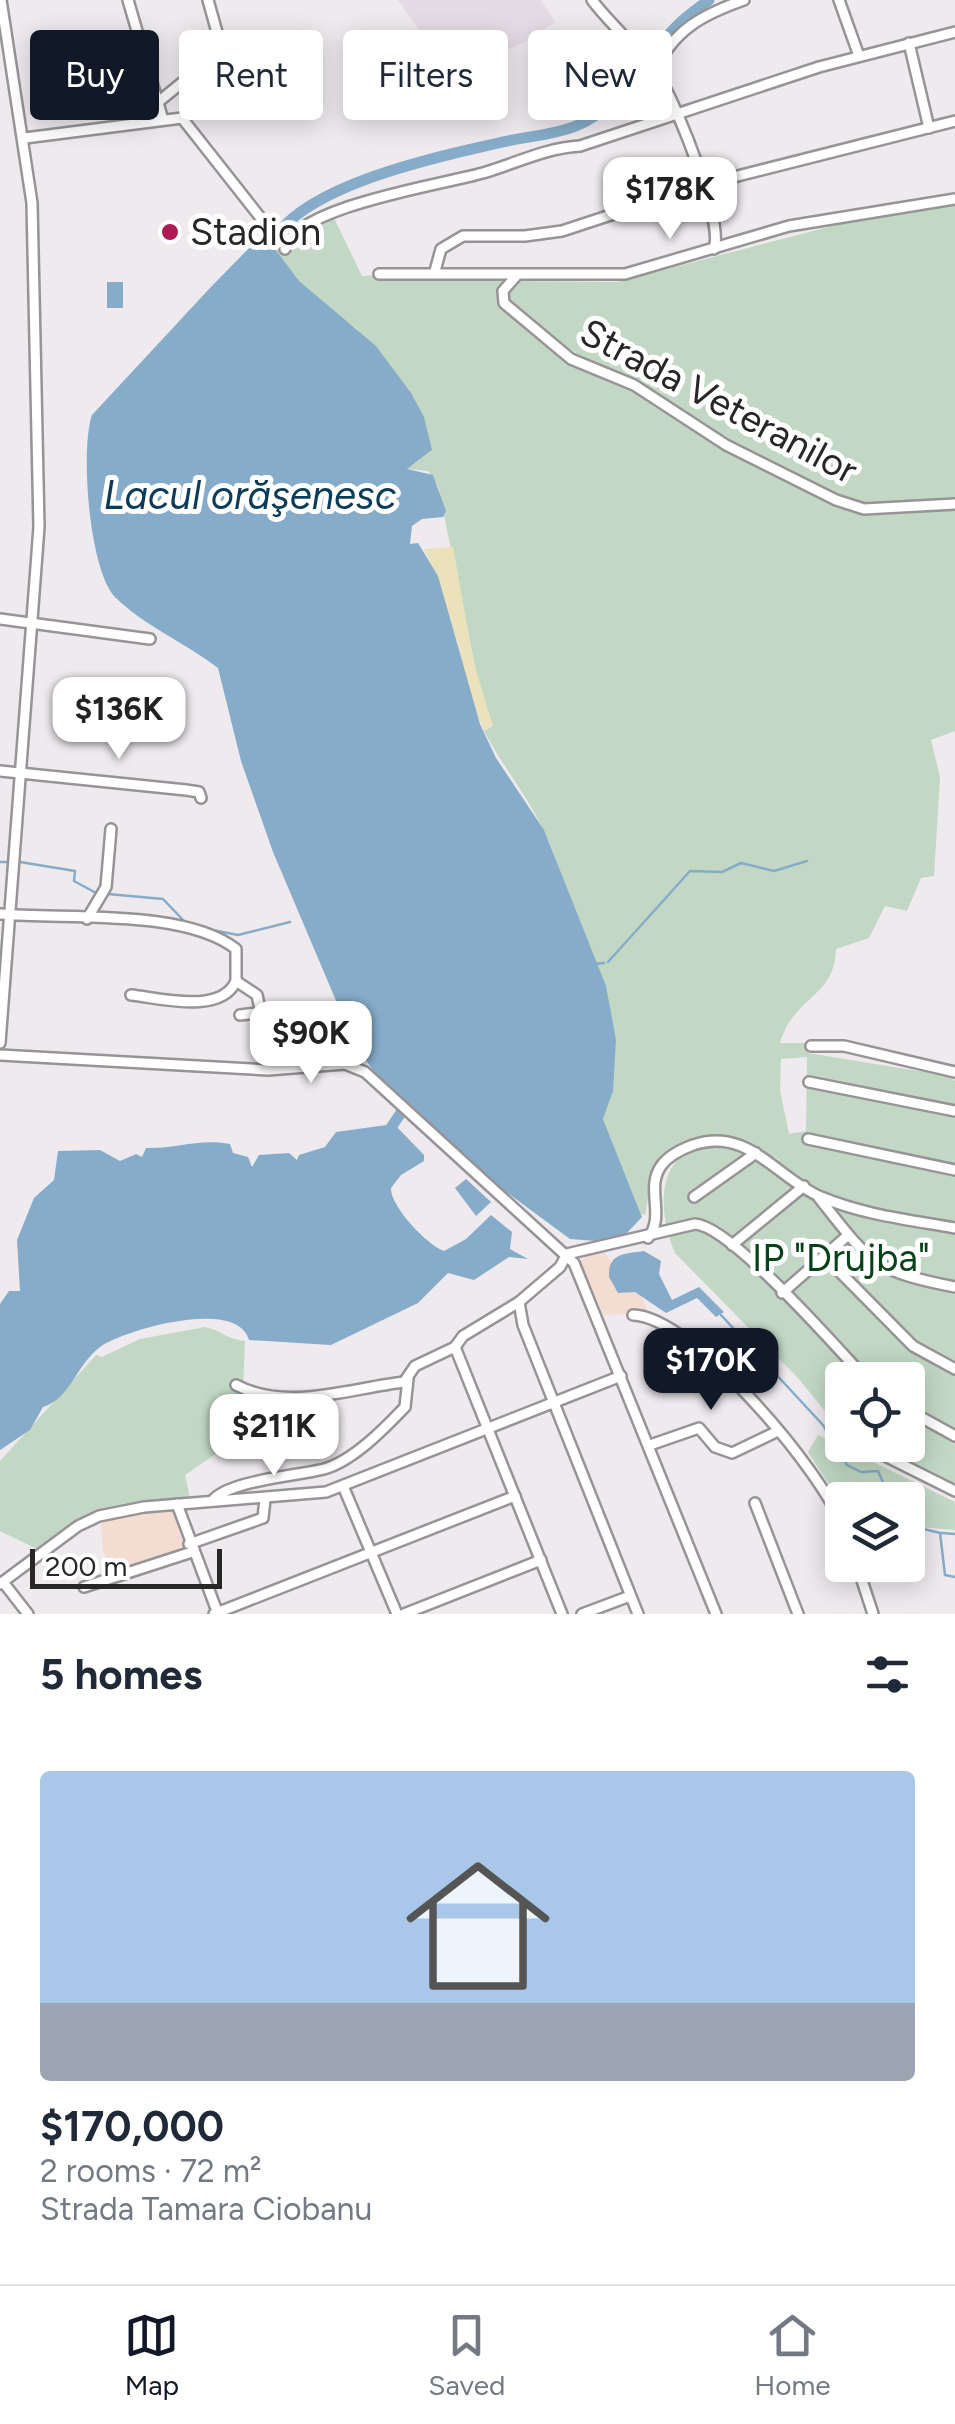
<!DOCTYPE html>
<html lang="en">
<head>
<meta charset="utf-8">
<style>
	body { margin:0; font-family:Figtree,sans-serif; background:#f6f6f7; color:#1f2937; height:100vh; display:flex; flex-direction:column; font-size:38px; white-space:nowrap }
	* { box-sizing:border-box; margin:0 }
	p { font-size:32px; color:#747a83 }
	.icon { flex:none; width:55px; height:55px; fill:none; stroke:currentColor; stroke-width:2; stroke-linecap:round; stroke-linejoin:round }
	.map { position:relative; height:1614px; overflow:hidden }
	.sheet { display:flex; flex-direction:column; background:#fff; flex:1 }
	.sheet>* { flex:none }
	.top-card { position:absolute; left:30px; top:30px; width:895px; height:90px; display:flex; gap:20px }
	.tools { position:absolute; left:825px; top:1362px; display:grid; gap:20px }
	.tools a { display:grid; place-items:center; width:100px; height:100px; border-radius:10px; background:#fff; box-shadow:0 5px 25px #0003; font-size:50px }
	.scale { position:absolute; left:30px; bottom:25px; width:192px; box-sizing:border-box; padding-left:10px; border:5px solid #282728; border-top:0; font-size:28px; line-height:35px; white-space:nowrap; color:#282728; -webkit-text-stroke:8px #fff; paint-order:stroke }
	.price { position:absolute; translate:-50% -85px; padding:0 22px; border-radius:20px; background:#fff; color:#222; font-size:32px; line-height:65px; filter:drop-shadow(0 2px 5px #0008) }
	.price::after { content:''; position:absolute; left:50%; top:60px; width:30px; height:22px; margin-left:-15px; background:inherit; clip-path:polygon(0 0,100% 0,50% 100%) }
	.price.current { background:#111827; color:#fff }
	ul { padding:0; list-style:none }
	li { display:grid; align-content:center; gap:20px; height:530px; padding:0 40px }
	li+li { border-top:2px solid #e0e1e3 }
	li span { display:grid; place-items:center; height:310px; border-radius:10px; color:#555 }
	li>.icon { margin-inline-start:auto }
	span .icon { width:180px; height:180px; fill:#fffc; stroke-width:1 }
	li b { font-size:42px }
	h2 { display:flex; justify-content:space-between; align-items:center; height:120px; padding:0 40px; font-size:42px }
	.tag { padding:0 35px; border-radius:10px; background:#fff; box-shadow:0 5px 25px #0003; font-size:35px; line-height:90px }
	.tag.current { background:#111827; color:#fff }
	.dock { display:flex; justify-content:space-around; align-items:center; height:140px; border-top:2px solid #e0e1e3; background:#fff; font-size:28px; color:#747a83 }
	.dock a { display:grid; justify-items:center; gap:5px }
	.dock .current { color:#111827 }
	.map>svg:first-child { display:block }
	.built { fill:#e5dbe5 }
	.industrial { fill:#f3dcd0 }
	.green { fill:#c2d8c4; fill-rule:evenodd }
	.sand { fill:#ebe2bc }
	.water { fill:#86acc9 }
	.lines { fill:none; stroke-linecap:round; stroke-linejoin:round }
	.stream { stroke:#86acc9; stroke-width:2.5 }
	.river { stroke:#86acc9; stroke-width:11 }
	.minor-casing { stroke:#979397; stroke-width:14 }
	.minor { stroke:#fff; stroke-width:9 }
	.poi-dot { fill:#ac1b53; stroke:#fff; stroke-width:4 }
	.labels { text-anchor:middle; dominant-baseline:central; stroke-width:10; stroke-linejoin:round; paint-order:stroke }
	.poi-label { font-size:38px; fill:#282728; stroke:#fff; text-anchor:start }
	.street-label { font-size:38px; fill:#282728; stroke:#fff }
	.park-label { font-size:38px; fill:#084219; stroke:#fff }
	.water-label { font-size:40px; font-style:italic; fill:#0a3b58; stroke:#fff }
</style>
</head>
<body>
<div class="map">
<svg width="955" height="1614" viewBox="0 0 955 1614">
	<rect width="100%" height="100%" fill="#eeeaee"/>
	<g class="built">
		<polygon points="398,0 541,0 555,22 528,40 452,76"/>
		<polygon points="63,705 108,708 105,737 59,732"/>
	</g>
	<g class="industrial">
		<polygon points="605,1253 614,1267 636,1282 648,1313 604,1315 580,1262 588,1255"/>
		<polygon points="173,1508 185,1550 116,1572 103,1551 101,1521"/>
	</g>
	<g class="green">
		<path d="M955,201V731L931,740L940,777L934,876L921,878L907,911L885,906L869,938L836,949C835,998 794,995 780,1043H808V1053L949,1076L955,1081V1493L858,1445H908V1380H842V1432L798,1378L675,1253C648,1190 668,1123 749,1153L754,1149L776,1163L780,1160L733,1137H712L690,1142L653,1172L645,1215L641,1214L603,1119C628,1034 608,993 575,915C564,887 557,856 543,829C526,794 502,765 484,731L493,726L478,681L438,486L428,471L407,469L430,452L420,417L357,329L296,286L274,251L332,214L362,276L435,271L517,275L506,286L502,298C530,332 561,355 602,370L532,324L508,298L509,288L516,281L617,282L882,213ZM807,1057L806,1131L789,1134L780,1090L781,1059Z"/>
		<path d="M205,1327C221,1330 228,1340 245,1341L243,1389L277,1395L268,1414L269,1445H229L185,1475L191,1503L85,1522L43,1552L0,1531V1461L96,1355L102,1357L140,1339Z"/>
		<polygon points="818,1435 955,1502 955,1530 908,1526 908,1500 842,1500 842,1515 834,1492 808,1452"/>
	</g>
	<polygon class="sand" points="453,547 474,664 493,726 484,731 461,675 458,642 451,634 443,593 424,549"/>
	<g class="water">
		<path d="M266,237L299,281L376,346L411,393L424,417L432,450L407,469L433,475L446,511L443,517L422,519L412,526L410,544L418,543L438,576L480,724L496,758L544,830L606,986L616,1040L613,1091L603,1119L642,1217L626,1234L596,1241L570,1239L501,1188L379,1079L354,1043L273,852L241,761L218,668C186,643 144,626 115,597C89,570 80,449 92,415L209,289L254,243Z"/>
		<rect x="107" y="282" width="16" height="26"/>
		<path d="M394,1124L424,1155V1161L401,1175L391,1188C390,1206 427,1245 444,1251L466,1239L491,1215L512,1232L510,1249L528,1259L509,1257L474,1280L448,1273L418,1303L331,1345L249,1340C237,1297 124,1330 100,1347C77,1364 70,1399 43,1407L30,1430L0,1450V1304L9,1291H20L17,1240L34,1198L54,1180L58,1151L100,1150L120,1161L136,1154L142,1157L146,1148C175,1149 200,1138 230,1144L233,1153L248,1157L252,1167L259,1155L289,1153L297,1160L299,1155L325,1147L336,1132Z"/>
		<polygon points="466,1179 491,1202 476,1216 455,1188"/>
		<path d="M644,1251L661,1261L659,1274L672,1300L699,1287L724,1312L716,1317L697,1298L666,1313L635,1292L618,1293L609,1277C608,1253 624,1254 644,1251Z"/>
	</g>
	<g class="lines">
		<g class="stream">
			<polyline points="0,862 8,862"/>
			<polyline points="20,862 75,871 74,881 98,894"/>
			<polyline points="108,894 163,899 185,922"/>
			<polyline points="202,928 238,935 290,922"/>
			<polyline points="608,962 690,871 722,872 741,863 774,871 807,861"/>
			<polyline points="595,964 604,963"/>
			<polyline points="721,1315 823,1425 847,1465 861,1472 878,1471 891,1500"/>
			<polyline points="908,1525 940,1533 945,1575 955,1577"/>
			<polyline points="942,1533 955,1534"/>
		</g>
		<g class="river">
			<path d="M268,255C282,189 437,157 494,144C520,137 551,136 576,126C624,106 643,57 679,24C688,15 699,8 709,0"/>
			<polyline points="386,1135 409,1101"/>
		</g>
		<defs>
			<g id="minor">
				<polyline points="128,0 163,120"/>
				<path d="M592,0C613,28 644,52 662,82C678,109 724,222 714,249"/>
				<polyline points="839,0 859,56"/>
				<polyline points="909,43 929,128"/>
				<path d="M655,72C672,30 704,14 744,0"/>
				<polyline points="157,103 222,50 208,0"/>
				<polyline points="25,138 182,118 278,240"/>
				<path d="M285,249C293,207 444,184 483,173C517,163 545,148 580,146L819,67L955,32"/>
				<polyline points="435,271 441,249 463,236 525,236 562,231 702,185 955,121"/>
				<polyline points="379,274 625,274 789,226 955,199"/>
				<polyline points="517,275 503,291 504,303 571,359 634,385 726,445 836,500 864,509 955,504"/>
				<polyline points="0,619 150,639"/>
				<polyline points="0,771 186,790 199,792 201,798"/>
				<path d="M0,914C66,920 183,908 236,949V981C221,1015 160,998 131,995"/>
				<polyline points="87,919 106,887 111,829"/>
				<polyline points="236,981 257,995 260,1009 257,1013 240,1015"/>
				<polyline points="0,1043 39,527 32,203 1,0"/>
				<polyline points="811,1046 844,1046 955,1072"/>
				<polyline points="0,1055 268,1070 345,1064 365,1072 574,1263 716,1614"/>
				<polyline points="809,1082 955,1111"/>
				<polyline points="808,1139 955,1170"/>
				<polyline points="694,1197 756,1153"/>
				<path d="M819,1198C870,1262 872,1271 955,1287"/>
				<path d="M648,1238C666,1215 645,1189 661,1166C668,1156 682,1149 693,1145C748,1126 776,1178 821,1197C864,1215 910,1220 955,1228"/>
				<polyline points="732,1245 804,1186"/>
				<path d="M567,1254L695,1224C731,1226 838,1349 867,1380"/>
				<polyline points="824,1256 913,1346 955,1369"/>
				<polyline points="782,1293 846,1237"/>
				<polyline points="519,1302 523,1325 638,1614"/>
				<path d="M633,1315C692,1316 822,1471 842,1525"/>
				<polyline points="455,1347 562,1614"/>
				<path d="M236,1385C287,1412 351,1388 404,1382L415,1366L455,1347L463,1336L519,1302L560,1267L567,1254"/>
				<polyline points="908,1410 955,1436"/>
				<polyline points="650,1445 699,1428 715,1447 732,1453 778,1431"/>
				<polyline points="863,1445 955,1491"/>
				<polyline points="343,1486 397,1614"/>
				<path d="M212,1501C229,1480 297,1476 324,1469C353,1461 385,1428 405,1407L408,1379"/>
				<polyline points="755,1503 798,1614"/>
				<polyline points="177,1504 218,1614"/>
				<polyline points="189,1544 263,1518 265,1499"/>
				<polyline points="857,1565 873,1614"/>
				<polyline points="3,1582 28,1614"/>
				<polyline points="0,1584 78,1526 99,1516 144,1507 326,1492 621,1376"/>
				<polyline points="84,1587 192,1552"/>
				<polyline points="214,1614 515,1496"/>
				<polyline points="404,1614 541,1560"/>
				<polyline points="582,1614 630,1596"/>
			</g>
		</defs>
		<use href="#minor" class="minor-casing"/>
		<use href="#minor" class="minor"/>
	</g>
	<circle class="poi-dot" cx="170" cy="232" r="10"/>
	<g class="labels">
		<g class="poi-label">
			<text x="190" y="232">Stadion</text>
		</g>
		<g class="street-label">
			<text transform="translate(719 401) rotate(28)">Strada Veteranilor</text>
		</g>
		<g class="park-label">
			<text x="841" y="1258">IP "Drujba"</text>
		</g>
		<g class="water-label">
			<text x="250" y="495">Lacul orăşenesc</text>
		</g>
	</g>
</svg>
<div class="tools">
<a><svg class="icon" aria-label="locate" viewBox="0 0 24 24"><circle cx="12" cy="12" r="6"/><path d="M12 2v4M12 18v4M2 12h4M18 12h4"/></svg></a>
<a><svg class="icon" aria-label="layers" viewBox="0 0 24 24"><path d="M12 4l9 5-9 5-9-5zM3 14l9 5 9-5"/></svg></a>
</div>
<div class="scale">200 m</div>
<b class="price" style="left:670px;top:242px">$178K</b>
<b class="price" style="left:119px;top:762px">$136K</b>
<b class="price" style="left:311px;top:1086px">$90K</b>
<b class="price current" style="left:711px;top:1413px">$170K</b>
<b class="price" style="left:274px;top:1479px">$211K</b>
<div class="top-card">
<a class="tag current">Buy</a>
<a class="tag">Rent</a>
<a class="tag">Filters</a>
<a class="tag">New</a>
</div>
</div>
<section class="sheet">
<h2>5 homes<svg class="icon" aria-label="filters" viewBox="0 0 24 24"><path d="M4 7h16M4 17h16"/><circle cx="9" cy="7" r="2"/><circle cx="15" cy="17" r="2"/></svg></h2>
<ul>
<li><span style="background:linear-gradient(#a9c7e8 75%,#9aa5b1 0)"><svg class="icon" aria-label="home" viewBox="0 0 24 24"><path d="M3 11l9-7 9 7M6 9v11h12V9"/></svg></span><div><b>$170,000</b><p>2 rooms · 72 m²</p><p>Strada Tamara Ciobanu</p></div></li>
</ul>
</section>
<nav class="dock">
<a class="current"><svg class="icon" aria-label="map" viewBox="0 0 24 24"><path d="M3 6l6-2 6 2 6-2v14l-6 2-6-2-6 2zM9 4v14M15 6v14"/></svg>Map</a>
<a><svg class="icon" aria-label="saved" viewBox="0 0 24 24"><path d="M7 4h10v16l-5-4-5 4z"/></svg>Saved</a>
<a><svg class="icon" aria-label="home" viewBox="0 0 24 24"><path d="M3 11l9-7 9 7M6 9v11h12V9"/></svg>Home</a>
</nav>
</body>
</html>
